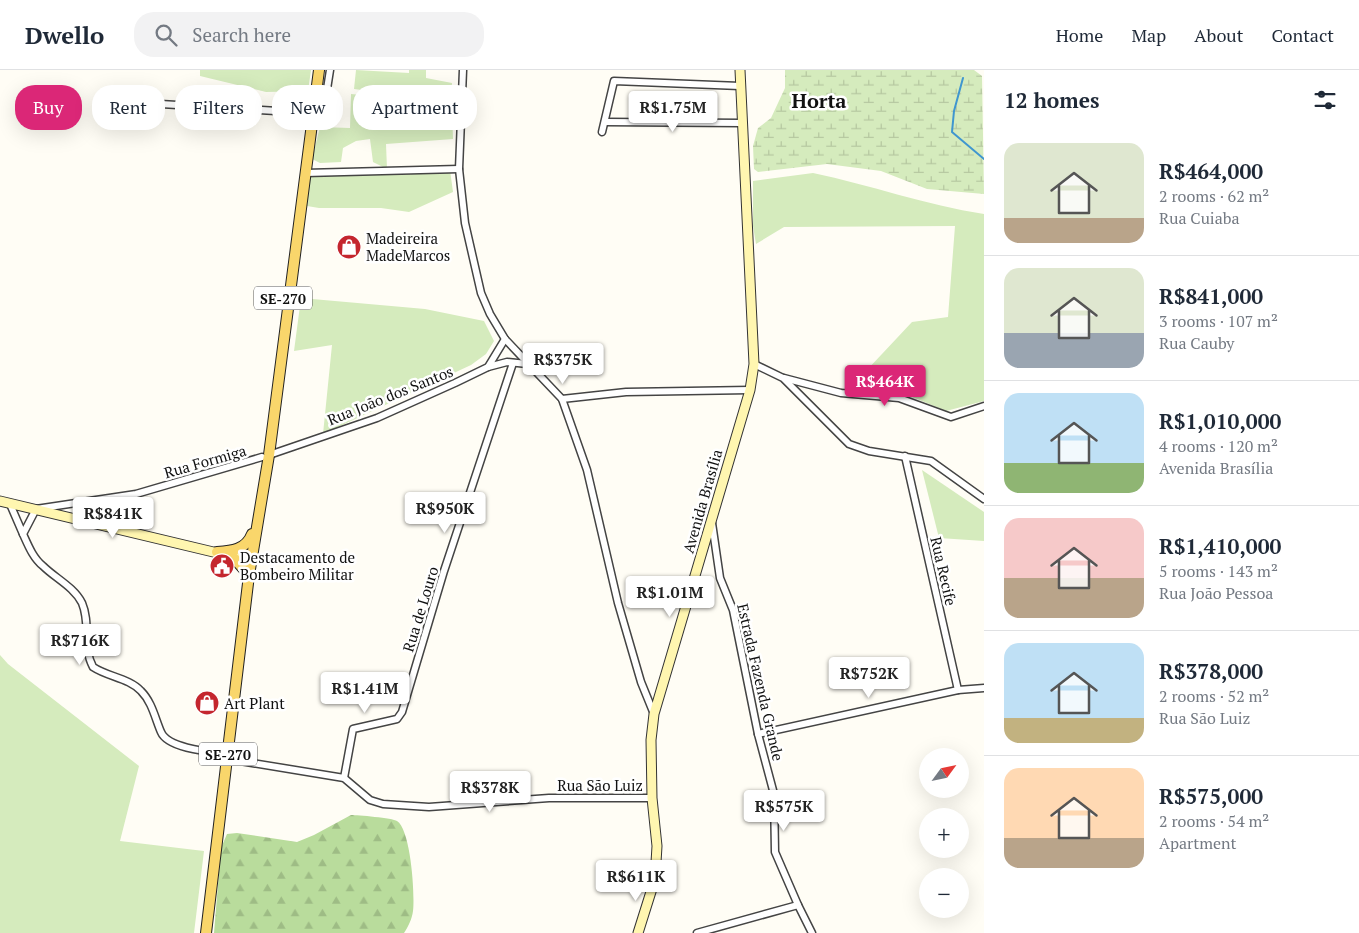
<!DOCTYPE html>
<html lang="en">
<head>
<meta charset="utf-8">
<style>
	body { margin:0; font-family:"PT Serif",serif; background:#f2f2f3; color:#1f2937; height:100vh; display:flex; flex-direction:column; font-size:19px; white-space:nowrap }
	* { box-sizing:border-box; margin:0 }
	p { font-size:16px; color:#747a83 }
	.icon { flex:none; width:28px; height:28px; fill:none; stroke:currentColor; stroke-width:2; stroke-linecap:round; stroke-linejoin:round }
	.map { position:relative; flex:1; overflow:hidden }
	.panel { display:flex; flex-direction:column; background:#fff; width:375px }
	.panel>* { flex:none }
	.guide { position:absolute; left:15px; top:15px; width:475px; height:45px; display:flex; gap:10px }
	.needle { width:32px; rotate:57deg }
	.fabs { position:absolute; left:919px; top:678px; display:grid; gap:10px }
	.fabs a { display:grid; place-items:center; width:50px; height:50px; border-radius:50%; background:#fff; box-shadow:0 5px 20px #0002; font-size:25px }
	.price { position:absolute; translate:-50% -42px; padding:0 11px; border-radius:5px; background:#fff; color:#222; font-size:16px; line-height:32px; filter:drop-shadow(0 1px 2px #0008) }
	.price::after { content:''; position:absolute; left:50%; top:30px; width:15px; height:11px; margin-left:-8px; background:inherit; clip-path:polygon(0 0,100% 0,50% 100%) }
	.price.current { background:#db2777; color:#fff }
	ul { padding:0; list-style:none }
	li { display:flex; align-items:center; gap:15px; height:125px; padding:0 20px }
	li+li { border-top:1px solid #e0e1e3 }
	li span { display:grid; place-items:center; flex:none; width:140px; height:100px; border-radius:15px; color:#555 }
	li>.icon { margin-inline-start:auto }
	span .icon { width:60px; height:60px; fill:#fffc; stroke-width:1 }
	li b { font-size:21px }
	h2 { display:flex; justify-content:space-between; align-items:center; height:60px; padding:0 20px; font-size:21px }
	.tag { padding:0 18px; border-radius:20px; background:#fff; box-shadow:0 5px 20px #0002; font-size:18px; line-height:45px }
	.tag.current { background:#db2777; color:#fff }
	header { display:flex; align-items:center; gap:30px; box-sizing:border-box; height:70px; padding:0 25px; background:#fff; border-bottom:1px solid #e0e1e3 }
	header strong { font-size:24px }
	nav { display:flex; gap:28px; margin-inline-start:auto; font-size:18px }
	.search { width:350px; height:45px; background:#f2f2f3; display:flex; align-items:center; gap:12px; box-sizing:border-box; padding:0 18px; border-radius:20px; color:#747a83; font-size:19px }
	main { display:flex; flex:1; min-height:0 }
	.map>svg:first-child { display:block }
	.grass { fill:#d5ebbd }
	.forest { fill:url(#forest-firs) }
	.wetland { fill:url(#wetland-marsh) }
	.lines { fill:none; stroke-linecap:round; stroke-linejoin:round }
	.stream { stroke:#3f96cf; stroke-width:2 }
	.street-casing { stroke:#444; stroke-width:9 }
	.secondary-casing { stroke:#333; stroke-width:11 }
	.primary-casing { stroke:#222; stroke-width:12 }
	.street { stroke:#fff; stroke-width:6 }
	.secondary { stroke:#fff6b0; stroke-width:9 }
	.primary { stroke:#f9d66b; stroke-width:10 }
	.labels { text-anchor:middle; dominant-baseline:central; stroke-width:5; stroke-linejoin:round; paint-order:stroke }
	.shield { fill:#fff; stroke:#585858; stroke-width:1 }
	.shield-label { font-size:14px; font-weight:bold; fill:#111 }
	.poi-label { font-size:15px; fill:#111; stroke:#fff; text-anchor:start }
	.street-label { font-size:15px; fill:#111; stroke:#fff }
	.district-label { font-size:20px; font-weight:bold; fill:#111; stroke:#fff }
</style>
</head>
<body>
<header>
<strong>Dwello</strong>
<div class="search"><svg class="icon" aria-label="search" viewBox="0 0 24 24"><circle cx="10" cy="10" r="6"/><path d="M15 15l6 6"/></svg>Search here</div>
<nav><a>Home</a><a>Map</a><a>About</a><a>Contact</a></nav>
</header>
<main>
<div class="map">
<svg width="984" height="863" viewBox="0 0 984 863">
	<defs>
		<pattern id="forest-firs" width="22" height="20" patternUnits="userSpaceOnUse" patternTransform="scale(1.25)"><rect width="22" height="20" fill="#b9dc9c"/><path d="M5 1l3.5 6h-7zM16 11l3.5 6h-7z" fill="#9ebc85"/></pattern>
		<pattern id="wetland-marsh" width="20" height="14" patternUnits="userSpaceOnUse" patternTransform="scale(1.25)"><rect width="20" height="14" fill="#d5ebbd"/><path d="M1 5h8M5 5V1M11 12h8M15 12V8" fill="none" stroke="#b6c8a1"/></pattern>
	</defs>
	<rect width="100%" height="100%" fill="#fffdf5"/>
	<g class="grass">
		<polygon points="200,0 311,0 308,21 266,22 200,6"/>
		<polygon points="356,0 409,3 409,0 426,0 426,8 452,13 451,31 354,19"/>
		<polygon points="351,24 420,31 452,38 453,69 386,74 387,99 373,92 370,69 356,71 343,78 341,92 320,93 312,89 320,57 350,58"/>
		<polygon points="450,100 453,122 409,142 381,138 319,138 307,136 310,106"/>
		<path d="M813,103C870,115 926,135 984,144V331L946,341L905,324L852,322L851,317L912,252L948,247L955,156L784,157L756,174L753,156V111Z"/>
		<polygon points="301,228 425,239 484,251 494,271 486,284 471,295 323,364 332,275 294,281"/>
		<polygon points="922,400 984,442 984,471 939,468"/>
		<polygon points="0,585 8,594 139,696 120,771 204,781 194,863 0,863"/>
	</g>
	<path class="forest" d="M351,745C357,745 393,748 397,751C411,760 415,825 413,841C412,849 408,857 404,863H214L221,778L227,764L237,763L297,772L314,765Z"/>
	<polygon class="wetland" points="785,0 974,0 982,6 984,124 927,119 881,101 827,94 758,102 754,99 753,76 758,58 771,48 785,18"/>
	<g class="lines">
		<polyline class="stream" points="963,8 954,41 952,62 984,89"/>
		<defs>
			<g id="street">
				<polyline points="463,0 459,99 465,153 481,223 490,244 505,269 562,329 587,400 618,533 641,612 654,644"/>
				<polyline points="316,24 327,19 330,0"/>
				<polyline points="144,33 310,43"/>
				<polyline points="605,52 742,53"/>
				<polyline points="602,62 614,11 740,16"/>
				<polyline points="305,103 459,99"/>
				<polyline points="754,294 783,308 849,374 869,381 931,391 984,429"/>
				<polyline points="488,297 507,292 527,294"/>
				<polyline points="784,308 841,323 899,328 951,347 984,336"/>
				<polyline points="562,329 626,322 750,320"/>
				<polyline points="269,385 377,348 455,313 488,297 505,269"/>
				<polyline points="905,386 958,620"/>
				<polyline points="10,434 23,464"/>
				<polyline points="712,453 720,508 733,540 758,664 774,724 775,782 798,835 812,863"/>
				<polyline points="758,664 958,620 984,618"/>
				<path d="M228,684C212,682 168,679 161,662C155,648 152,632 141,621C129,608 108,607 93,597C82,577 91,554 82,533C74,517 55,508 43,496C33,488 28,475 23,464L36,439L136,424L262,387"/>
				<polyline points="228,689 344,708 370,730 383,734 429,737 549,728 652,728"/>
				<polyline points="344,708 353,659 397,649 402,642 444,501 513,293"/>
				<polyline points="697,863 798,835"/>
			</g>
			<g id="secondary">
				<polyline points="0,431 251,491"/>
				<polyline points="638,863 655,809 657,776 652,728 651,670 654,644 750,320 754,294 740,0"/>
			</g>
			<g id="primary">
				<path d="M217,482C231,481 246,480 252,464"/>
				<polyline points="232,486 249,505"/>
				<polyline points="206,863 249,505 269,385 319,0"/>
			</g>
		</defs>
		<use href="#street" class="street-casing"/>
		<use href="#secondary" class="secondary-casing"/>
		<use href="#primary" class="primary-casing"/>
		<use href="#street" class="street"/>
		<use href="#secondary" class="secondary"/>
		<use href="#primary" class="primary"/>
	</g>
	<defs>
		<symbol id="shop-disc" viewBox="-11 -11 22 22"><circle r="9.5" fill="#c4262e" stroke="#fff"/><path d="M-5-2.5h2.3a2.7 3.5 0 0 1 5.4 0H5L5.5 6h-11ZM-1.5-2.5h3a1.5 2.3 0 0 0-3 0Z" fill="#fff"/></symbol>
		<symbol id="civic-disc" viewBox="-11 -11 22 22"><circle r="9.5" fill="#c4262e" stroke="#fff"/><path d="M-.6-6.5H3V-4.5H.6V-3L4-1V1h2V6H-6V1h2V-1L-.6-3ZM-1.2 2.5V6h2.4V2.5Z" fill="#fff"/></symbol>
	</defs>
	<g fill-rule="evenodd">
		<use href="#shop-disc" x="335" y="163" width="28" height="28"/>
		<use href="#civic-disc" x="208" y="482" width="28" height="28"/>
		<use href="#shop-disc" x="193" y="619" width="28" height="28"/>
	</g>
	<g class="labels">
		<g class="shield">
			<rect x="254" y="216.5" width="58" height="23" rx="4"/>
			<rect x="199" y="672.5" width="58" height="23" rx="4"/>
		</g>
		<g class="shield-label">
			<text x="283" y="228">SE-270</text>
			<text x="228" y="684">SE-270</text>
		</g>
		<g class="poi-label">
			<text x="366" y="168">Madeireira<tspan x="366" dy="17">MadeMarcos</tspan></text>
			<text x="240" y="487">Destacamento de<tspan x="240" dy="17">Bombeiro Militar</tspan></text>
			<text x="224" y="633">Art Plant</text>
		</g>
		<g class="street-label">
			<text transform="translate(390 325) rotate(-22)">Rua João dos Santos</text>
			<text transform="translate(205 391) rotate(-16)">Rua Formiga</text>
			<text transform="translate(702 431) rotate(-74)">Avenida Brasília</text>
			<text transform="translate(944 501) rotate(77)">Rua Recife</text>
			<text transform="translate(420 539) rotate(-73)">Rua de Louro</text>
			<text transform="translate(761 612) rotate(77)">Estrada Fazenda Grande</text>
			<text x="600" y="715">Rua São Luiz</text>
		</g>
		<g class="district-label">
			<text x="819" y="30">Horta</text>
		</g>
	</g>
</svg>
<div class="fabs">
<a><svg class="needle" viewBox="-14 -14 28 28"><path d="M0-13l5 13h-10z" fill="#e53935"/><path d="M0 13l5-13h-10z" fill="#747a83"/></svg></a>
<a>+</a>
<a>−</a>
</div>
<b class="price" style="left:673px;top:63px">R$1.75M</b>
<b class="price" style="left:563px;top:315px">R$375K</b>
<b class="price current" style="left:885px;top:337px">R$464K</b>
<b class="price" style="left:445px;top:464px">R$950K</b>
<b class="price" style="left:113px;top:469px">R$841K</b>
<b class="price" style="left:670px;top:548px">R$1.01M</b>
<b class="price" style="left:80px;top:596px">R$716K</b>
<b class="price" style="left:869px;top:629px">R$752K</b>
<b class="price" style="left:365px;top:644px">R$1.41M</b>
<b class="price" style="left:490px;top:743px">R$378K</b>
<b class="price" style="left:784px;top:762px">R$575K</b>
<b class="price" style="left:636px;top:832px">R$611K</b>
<div class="guide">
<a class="tag current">Buy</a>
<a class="tag">Rent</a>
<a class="tag">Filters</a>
<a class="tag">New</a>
<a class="tag">Apartment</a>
</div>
</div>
<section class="panel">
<h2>12 homes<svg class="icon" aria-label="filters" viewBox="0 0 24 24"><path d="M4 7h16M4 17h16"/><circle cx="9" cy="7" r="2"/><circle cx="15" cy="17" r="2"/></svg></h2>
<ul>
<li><span style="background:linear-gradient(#dfe7d0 75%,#b9a48a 0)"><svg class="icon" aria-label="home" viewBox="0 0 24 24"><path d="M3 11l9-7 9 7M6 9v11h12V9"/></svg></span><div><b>R$464,000</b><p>2 rooms · 62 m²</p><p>Rua Cuiaba</p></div></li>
<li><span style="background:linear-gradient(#dfe7d0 65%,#9aa5b1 0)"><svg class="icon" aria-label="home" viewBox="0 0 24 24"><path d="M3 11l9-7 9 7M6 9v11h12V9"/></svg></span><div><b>R$841,000</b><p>3 rooms · 107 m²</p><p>Rua Cauby</p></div></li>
<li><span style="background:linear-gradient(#bfe0f5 70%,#8fb573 0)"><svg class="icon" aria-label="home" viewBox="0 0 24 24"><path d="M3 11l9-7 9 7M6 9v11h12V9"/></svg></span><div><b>R$1,010,000</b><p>4 rooms · 120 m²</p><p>Avenida Brasília</p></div></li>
<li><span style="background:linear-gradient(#f6c9c9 60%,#b9a48a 0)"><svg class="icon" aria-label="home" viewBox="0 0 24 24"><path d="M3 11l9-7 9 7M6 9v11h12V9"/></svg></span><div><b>R$1,410,000</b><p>5 rooms · 143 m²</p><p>Rua João Pessoa</p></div></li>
<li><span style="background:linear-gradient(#bfe0f5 75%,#c2b280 0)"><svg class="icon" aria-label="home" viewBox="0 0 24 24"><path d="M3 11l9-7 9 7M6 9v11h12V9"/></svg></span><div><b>R$378,000</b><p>2 rooms · 52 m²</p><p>Rua São Luiz</p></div></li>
<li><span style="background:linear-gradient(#ffd9b3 70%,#b9a48a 0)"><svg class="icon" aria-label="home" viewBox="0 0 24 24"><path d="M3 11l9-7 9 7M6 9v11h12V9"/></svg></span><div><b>R$575,000</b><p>2 rooms · 54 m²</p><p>Apartment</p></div></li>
</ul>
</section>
</main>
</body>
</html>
